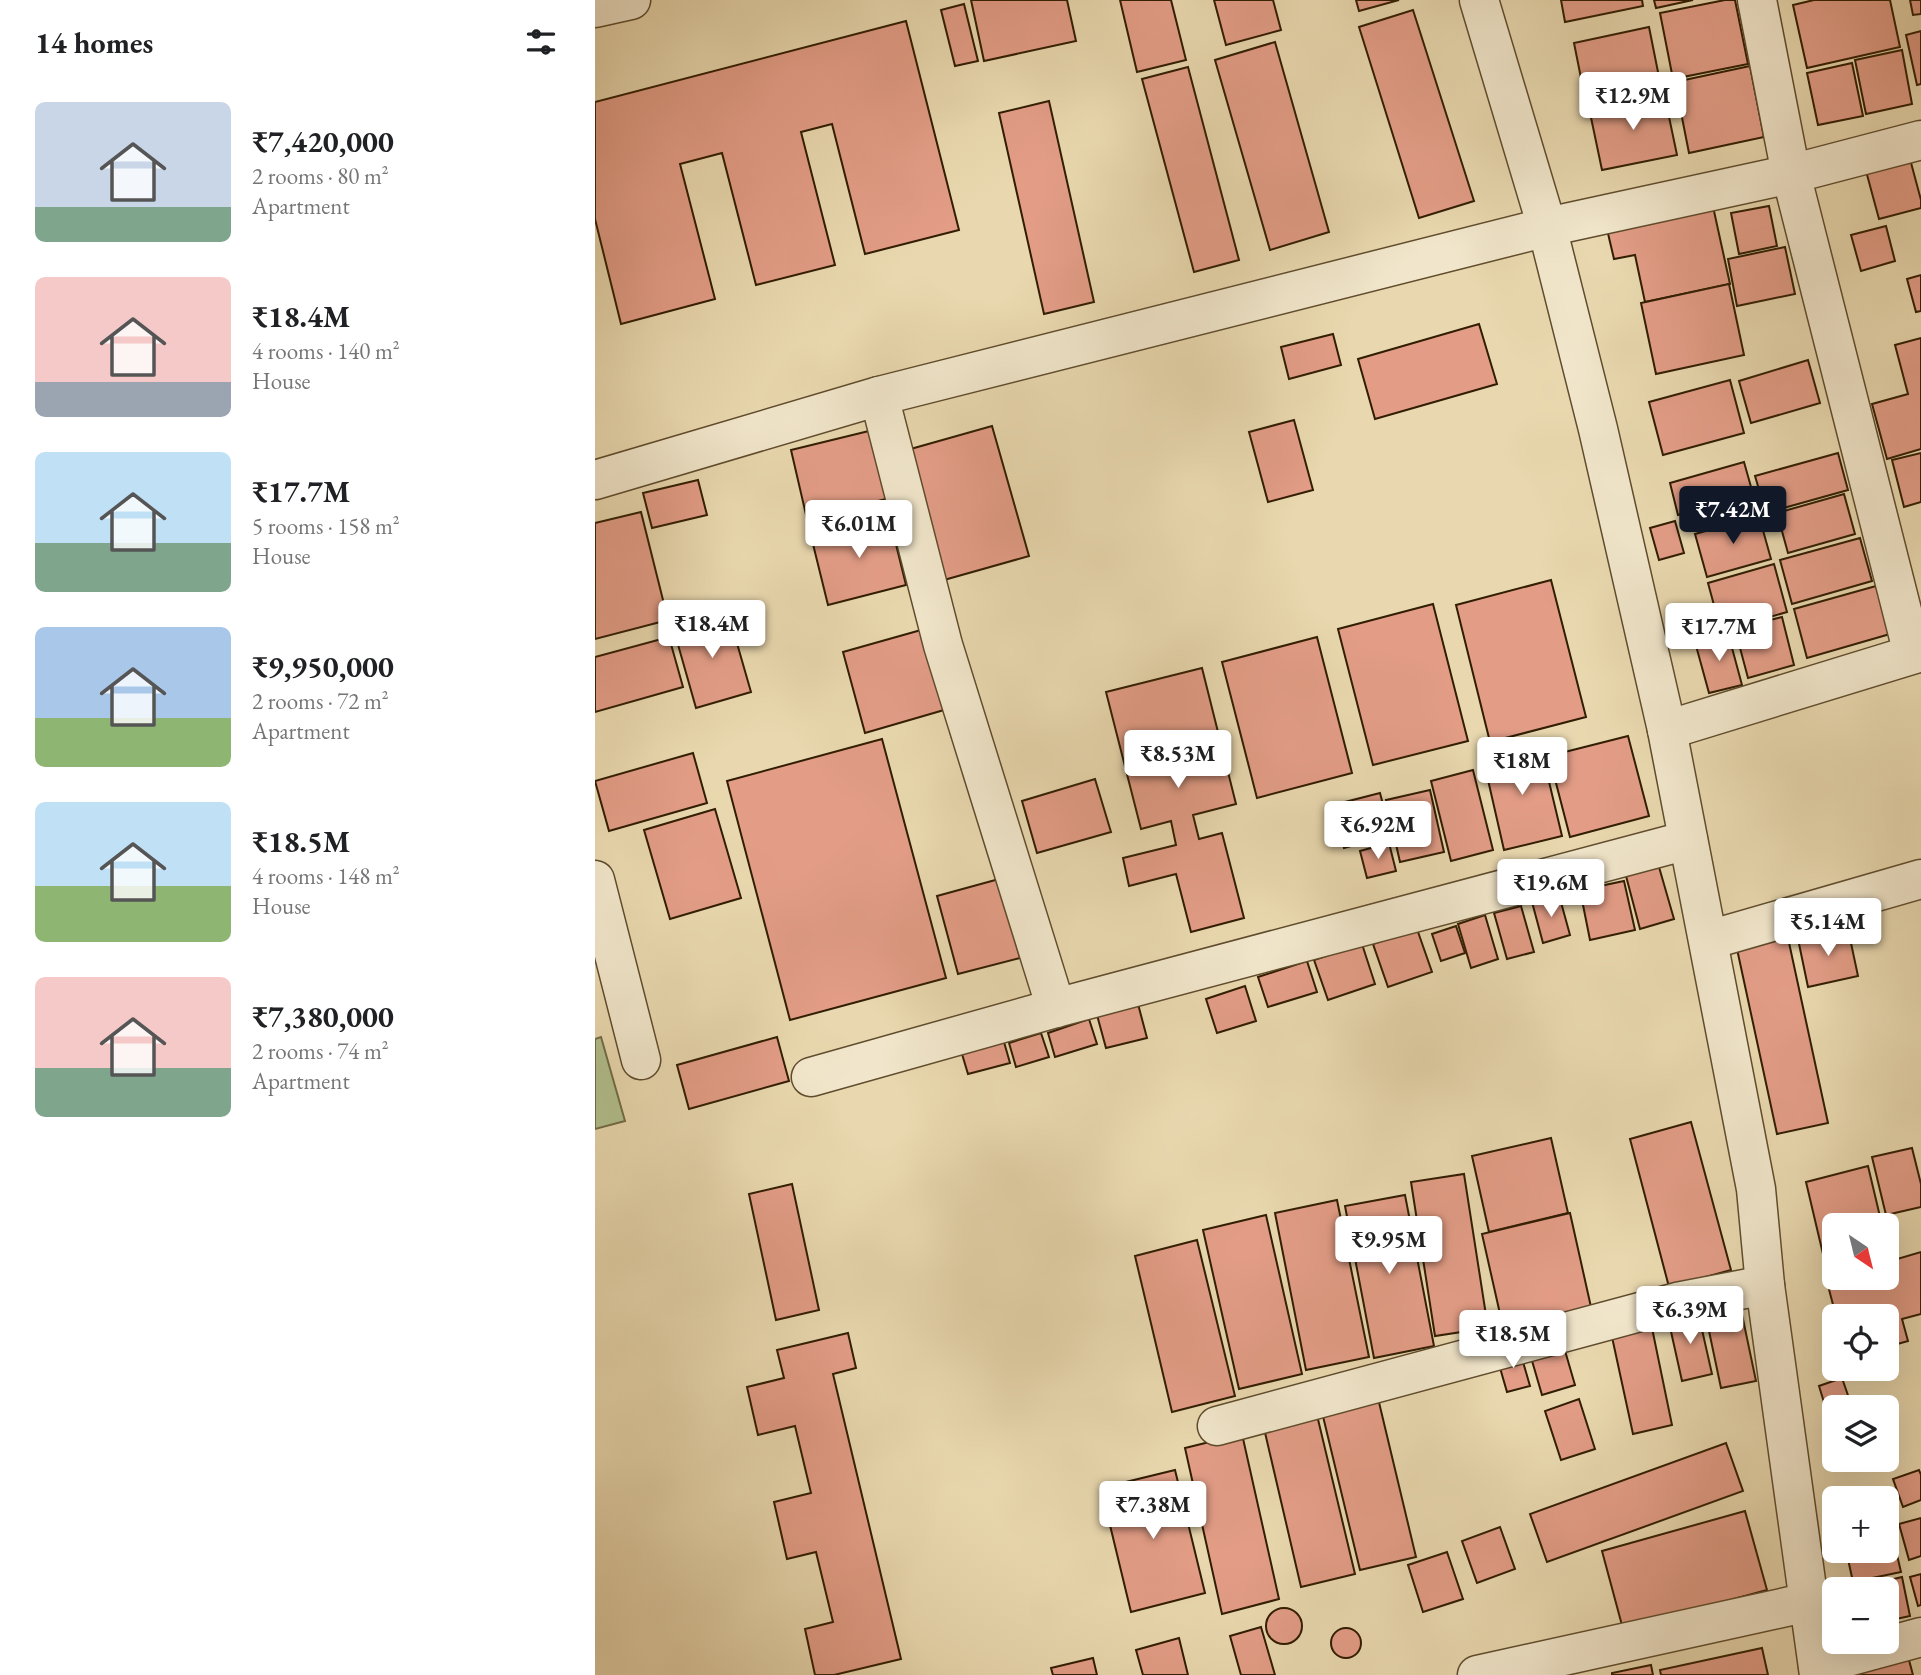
<!DOCTYPE html>
<html lang="en">
<head>
<meta charset="utf-8">
<style>
	body { margin:0; font-family:"EB Garamond",serif; background:#f2f2f2; color:#202124; height:100vh; display:flex; flex-direction:column; font-size:26px; white-space:nowrap }
	* { box-sizing:border-box; margin:0 }
	p { font-size:23px; color:#757577 }
	.icon { flex:none; width:38px; height:38px; fill:none; stroke:currentColor; stroke-width:2; stroke-linecap:round; stroke-linejoin:round }
	.map { position:relative; flex:1; overflow:hidden }
	.details { display:flex; flex-direction:column; background:#fff; width:595px }
	.details>* { flex:none }
	.needle { width:46px; rotate:145deg }
	.tools { position:absolute; left:1227px; top:1213px; display:grid; gap:14px }
	.tools a { display:grid; place-items:center; width:77px; height:77px; border-radius:10px; background:#fff; box-shadow:0 7px 28px #0002; font-size:35px }
	.price { position:absolute; translate:-50% -60px; padding:0 16px; border-radius:7px; background:#fff; color:#222; font-size:23px; line-height:46px; filter:drop-shadow(0 2px 4px #0008) }
	.price::after { content:''; position:absolute; left:50%; top:42px; width:21px; height:16px; margin-left:-10px; background:inherit; clip-path:polygon(0 0,100% 0,50% 100%) }
	.price.current { background:#111827; color:#fff }
	ul { padding:0; list-style:none }
	li { display:flex; align-items:center; gap:21px; height:175px; padding:0 35px }
	li span { display:grid; place-items:center; flex:none; width:196px; height:140px; border-radius:10px; color:#555 }
	li>.icon { margin-inline-start:auto }
	span .icon { width:84px; height:84px; fill:#fffc; stroke-width:1 }
	li b { font-size:30px }
	h2 { display:flex; justify-content:space-between; align-items:center; height:84px; padding:0 35px; font-size:30px }
	main { display:flex; flex:1; min-height:0 }
	.map>svg:first-child { display:block }
	.green { fill:#b2c08e; stroke:#726e48; stroke-width:2 }
	.building { fill:#e39d87; stroke:#311d02; stroke-width:2 }
	.lines { fill:none; stroke-linecap:round; stroke-linejoin:round }
	.minor-casing { stroke:#5f4c2d; stroke-width:41 }
	.minor { stroke:#f1e6cb; stroke-width:38 }
</style>
</head>
<body>
<main>
<section class="details">
<h2>14 homes<svg class="icon" aria-label="filters" viewBox="0 0 24 24"><path d="M4 7h16M4 17h16"/><circle cx="9" cy="7" r="2"/><circle cx="15" cy="17" r="2"/></svg></h2>
<ul>
<li><span style="background:linear-gradient(#c9d6e8 75%,#7fa58c 0)"><svg class="icon" aria-label="home" viewBox="0 0 24 24"><path d="M3 11l9-7 9 7M6 9v11h12V9"/></svg></span><div><b>₹7,420,000</b><p>2 rooms · 80 m²</p><p>Apartment</p></div></li>
<li><span style="background:linear-gradient(#f6c9c9 75%,#9aa5b1 0)"><svg class="icon" aria-label="home" viewBox="0 0 24 24"><path d="M3 11l9-7 9 7M6 9v11h12V9"/></svg></span><div><b>₹18.4M</b><p>4 rooms · 140 m²</p><p>House</p></div></li>
<li><span style="background:linear-gradient(#bfe0f5 65%,#7fa58c 0)"><svg class="icon" aria-label="home" viewBox="0 0 24 24"><path d="M3 11l9-7 9 7M6 9v11h12V9"/></svg></span><div><b>₹17.7M</b><p>5 rooms · 158 m²</p><p>House</p></div></li>
<li><span style="background:linear-gradient(#a9c7e8 65%,#8fb573 0)"><svg class="icon" aria-label="home" viewBox="0 0 24 24"><path d="M3 11l9-7 9 7M6 9v11h12V9"/></svg></span><div><b>₹9,950,000</b><p>2 rooms · 72 m²</p><p>Apartment</p></div></li>
<li><span style="background:linear-gradient(#bfe0f5 60%,#8fb573 0)"><svg class="icon" aria-label="home" viewBox="0 0 24 24"><path d="M3 11l9-7 9 7M6 9v11h12V9"/></svg></span><div><b>₹18.5M</b><p>4 rooms · 148 m²</p><p>House</p></div></li>
<li><span style="background:linear-gradient(#f6c9c9 65%,#7fa58c 0)"><svg class="icon" aria-label="home" viewBox="0 0 24 24"><path d="M3 11l9-7 9 7M6 9v11h12V9"/></svg></span><div><b>₹7,380,000</b><p>2 rooms · 74 m²</p><p>Apartment</p></div></li>
</ul>
</section>
<div class="map">
<svg width="1326" height="1675" viewBox="0 0 1326 1675">
	<rect width="100%" height="100%" fill="#e9d8af"/>
	<filter id="stains"><feTurbulence type="fractalNoise" baseFrequency=".00286" numOctaves="4"/><feColorMatrix values="0 0 0 0 .2 0 0 0 0 .09 0 0 0 0 .02 0 0 0 .5 -.17"/></filter>
	<radialGradient id="worn" r=".72"><stop offset=".6" stop-color="#630" stop-opacity="0"/><stop offset="1" stop-color="#630" stop-opacity=".3"/></radialGradient>
	<polygon class="green" points="6,1037 30,1121 0,1129 0,1039"/>
	<g class="building">
		<polygon points="376,0 472,0 481,41 389,61"/>
		<polygon points="525,0 576,0 591,60 542,72"/>
		<polygon points="619,0 678,0 686,30 631,45"/>
		<polygon points="761,0 804,0 764,11"/>
		<polygon points="966,0 1047,0 1048,6 970,22"/>
		<polygon points="1059,0 1098,0 1061,8"/>
		<polygon points="1130,0 1140,0 1153,64 1078,79 1065,13"/>
		<polygon points="1219,0 1295,0 1305,47 1212,68 1198,5"/>
		<polygon points="1315,0 1326,0 1326,14 1318,15"/>
		<polygon points="369,4 383,61 360,66 346,10"/>
		<polygon points="818,10 879,201 824,218 764,27"/>
		<polygon points="311,21 364,230 270,254 237,124 206,132 240,265 161,285 127,153 85,164 120,299 26,324 0,219 0,102"/>
		<polygon points="1054,27 1066,87 991,103 979,43"/>
		<polygon points="1326,31 1326,84 1322,85 1311,35"/>
		<polygon points="680,42 734,232 675,250 620,60"/>
		<polygon points="1307,50 1317,104 1271,114 1260,60"/>
		<polygon points="1257,63 1268,116 1223,125 1212,73"/>
		<polygon points="1155,66 1169,137 1094,153 1080,82"/>
		<polygon points="593,67 644,260 599,272 547,79"/>
		<polygon points="1069,93 1082,155 1007,170 994,108"/>
		<polygon points="454,101 499,302 449,314 404,113"/>
		<polygon points="1315,159 1326,200 1326,208 1284,219 1271,171"/>
		<polygon points="1117,202 1135,284 1050,302 1040,255 1019,259 1011,225"/>
		<polygon points="1174,206 1182,246 1144,254 1136,213"/>
		<polygon points="1291,226 1300,261 1266,271 1256,235"/>
		<polygon points="1190,247 1200,294 1142,306 1133,259"/>
		<polygon points="1326,275 1326,311 1321,312 1312,279"/>
		<polygon points="1134,284 1149,355 1061,374 1046,303"/>
		<polygon points="884,324 902,384 780,419 763,359"/>
		<polygon points="738,334 746,365 694,379 686,347"/>
		<polygon points="1326,338 1326,449 1292,459 1277,404 1313,394 1300,345"/>
		<polygon points="1213,360 1225,403 1156,423 1144,381"/>
		<polygon points="1135,380 1149,433 1068,455 1054,402"/>
		<polygon points="699,420 718,490 673,502 654,432"/>
		<polygon points="397,426 434,556 342,582 305,452"/>
		<polygon points="278,430 295,498 212,519 196,450"/>
		<polygon points="1243,453 1253,490 1171,513 1160,476"/>
		<polygon points="1326,453 1326,502 1309,507 1297,460"/>
		<polygon points="1149,462 1158,494 1083,515 1075,483"/>
		<polygon points="103,480 112,515 57,528 48,493"/>
		<polygon points="1249,494 1260,534 1193,553 1182,513"/>
		<polygon points="46,512 73,620 0,639 0,523"/>
		<polygon points="294,516 311,585 233,605 216,536"/>
		<polygon points="1164,516 1176,559 1112,577 1100,534"/>
		<polygon points="1080,521 1089,553 1064,560 1055,528"/>
		<polygon points="1265,538 1277,581 1197,604 1185,560"/>
		<polygon points="1179,564 1192,612 1126,631 1113,583"/>
		<polygon points="956,580 991,717 895,742 861,605"/>
		<polygon points="1281,586 1295,634 1212,658 1199,609"/>
		<polygon points="838,604 873,741 778,765 743,629"/>
		<polygon points="133,612 156,692 101,708 78,627"/>
		<polygon points="1187,617 1199,665 1153,678 1140,629"/>
		<polygon points="326,630 349,710 270,733 248,652"/>
		<polygon points="1133,633 1147,685 1114,693 1100,642"/>
		<polygon points="74,637 88,687 0,712 0,657"/>
		<polygon points="722,637 757,773 662,798 627,662"/>
		<polygon points="607,668 641,804 598,815 604,839 627,833 649,918 596,932 581,874 534,886 528,858 581,845 576,821 546,829 511,692"/>
		<polygon points="1033,736 1054,816 975,837 954,756"/>
		<polygon points="287,739 351,978 195,1020 132,781"/>
		<polygon points="945,744 967,836 909,850 888,758"/>
		<polygon points="98,753 112,803 14,831 0,781"/>
		<polygon points="878,770 898,850 856,861 836,781"/>
		<polygon points="500,779 516,832 442,853 427,801"/>
		<polygon points="835,790 849,852 805,862 791,800"/>
		<polygon points="785,793 796,835 749,848 738,805"/>
		<polygon points="120,809 146,898 75,919 49,830"/>
		<polygon points="794,843 801,871 772,878 765,851"/>
		<polygon points="1064,867 1079,919 1045,929 1031,876"/>
		<polygon points="404,879 425,958 363,974 342,896"/>
		<polygon points="1029,881 1040,930 995,940 987,900 1007,896 1005,886"/>
		<polygon points="964,895 975,935 948,943 937,902"/>
		<polygon points="926,906 939,952 912,959 899,913"/>
		<polygon points="890,915 903,959 876,968 863,924"/>
		<polygon points="861,926 870,953 846,961 837,934"/>
		<polygon points="822,929 837,972 793,987 778,944"/>
		<polygon points="1253,929 1263,976 1213,987 1203,939"/>
		<polygon points="1193,938 1233,1123 1182,1134 1142,949"/>
		<polygon points="767,944 780,984 733,1000 719,960"/>
		<polygon points="712,961 722,992 673,1007 663,977"/>
		<polygon points="650,986 661,1021 622,1033 611,999"/>
		<polygon points="543,1004 552,1038 511,1048 502,1015"/>
		<polygon points="494,1019 502,1044 460,1057 453,1033"/>
		<polygon points="446,1033 454,1057 421,1067 414,1043"/>
		<polygon points="182,1037 194,1081 94,1109 82,1065"/>
		<polygon points="409,1042 415,1063 373,1074 367,1054"/>
		<polygon points="1096,1122 1136,1270 1074,1287 1035,1139"/>
		<polygon points="956,1138 973,1213 894,1232 877,1156"/>
		<polygon points="1317,1148 1326,1184 1326,1207 1291,1215 1277,1157"/>
		<polygon points="1273,1166 1287,1225 1239,1225 1239,1252 1228,1254 1211,1182"/>
		<polygon points="869,1174 893,1328 840,1336 816,1182"/>
		<polygon points="197,1184 224,1310 181,1320 154,1194"/>
		<polygon points="810,1195 839,1346 779,1358 750,1206"/>
		<polygon points="742,1200 774,1357 711,1370 680,1213"/>
		<polygon points="975,1213 998,1316 910,1336 887,1234"/>
		<polygon points="671,1215 707,1374 644,1389 608,1230"/>
		<polygon points="602,1240 640,1396 577,1412 540,1256"/>
		<polygon points="1326,1252 1326,1314 1307,1319 1313,1341 1292,1347 1292,1316 1241,1316 1231,1278 1239,1276 1239,1278 1292,1278 1292,1262"/>
		<polygon points="1145,1305 1161,1381 1126,1388 1110,1312"/>
		<polygon points="1103,1312 1117,1374 1087,1381 1073,1318"/>
		<polygon points="1057,1328 1077,1425 1038,1434 1017,1337"/>
		<polygon points="253,1333 261,1368 238,1374 306,1659 239,1675 220,1675 210,1629 238,1622 221,1552 192,1559 179,1502 216,1493 200,1426 163,1435 152,1387 189,1378 182,1350"/>
		<polygon points="966,1337 980,1385 947,1395 933,1347"/>
		<polygon points="924,1348 935,1386 912,1392 901,1354"/>
		<polygon points="1247,1378 1257,1407 1239,1407 1239,1421 1235,1422 1224,1386"/>
		<polygon points="782,1394 821,1557 765,1570 726,1408"/>
		<polygon points="984,1399 1000,1449 966,1460 950,1411"/>
		<polygon points="721,1411 760,1574 706,1587 668,1424"/>
		<polygon points="647,1434 684,1599 627,1614 590,1448"/>
		<polygon points="1131,1443 1148,1491 952,1562 935,1514"/>
		<polygon points="580,1470 610,1593 536,1612 506,1488"/>
		<polygon points="1324,1470 1326,1475 1326,1500 1308,1507 1298,1479"/>
		<polygon points="1150,1511 1172,1590 1028,1629 1007,1551"/>
		<polygon points="1326,1518 1326,1556 1314,1560 1304,1524"/>
		<polygon points="905,1527 920,1569 882,1583 867,1541"/>
		<polygon points="1296,1529 1306,1572 1258,1582 1251,1550 1292,1550 1292,1530"/>
		<polygon points="852,1552 868,1599 828,1612 813,1565"/>
		<polygon points="1326,1574 1326,1605 1323,1606 1315,1577"/>
		<polygon points="1307,1577 1315,1616 1292,1621 1292,1589 1257,1589"/>
		<circle cx="689" cy="1626" r="18"/>
		<polygon points="666,1627 680,1675 646,1675 635,1636"/>
		<circle cx="751" cy="1643" r="15"/>
		<polygon points="584,1638 593,1675 548,1675 541,1650"/>
		<polygon points="1167,1648 1173,1675 1066,1675 1065,1670"/>
		<polygon points="498,1658 502,1675 458,1675 456,1668"/>
		<polygon points="1314,1660 1318,1675 1263,1675 1262,1673"/>
		<polygon points="1056,1665 1058,1675 1017,1675 1017,1673"/>
	</g>
	<g class="lines">
		<defs>
			<g id="minor">
				<polyline points="884,0 952,227 1003,429 1072,730 1161,1189 1170,1285 1224,1675"/>
				<polyline points="1162,0 1196,174 1318,654"/>
				<polyline points="0,8 36,0"/>
				<polyline points="284,396 348,645 461,1008"/>
				<polyline points="0,480 284,396 952,227 1196,174 1326,140"/>
				<polyline points="1072,730 1326,652"/>
				<polyline points="0,880 46,1060"/>
				<polyline points="1114,940 1326,879"/>
				<polyline points="216,1077 461,1008 1093,840"/>
				<polyline points="622,1426 1082,1302 1170,1285"/>
				<polyline points="1223,1665 1326,1637"/>
				<polyline points="882,1675 1214,1602"/>
			</g>
		</defs>
		<use href="#minor" class="minor-casing"/>
		<use href="#minor" class="minor"/>
	</g>
	<rect width="100%" height="100%" filter="url(#stains)"/>
	<rect width="100%" height="100%" fill="url(#worn)"/>
</svg>
<div class="tools">
<a><svg class="needle" viewBox="-14 -14 28 28"><path d="M0-13l5 13h-10z" fill="#e53935"/><path d="M0 13l5-13h-10z" fill="#757577"/></svg></a>
<a><svg class="icon" aria-label="locate" viewBox="0 0 24 24"><circle cx="12" cy="12" r="6"/><path d="M12 2v4M12 18v4M2 12h4M18 12h4"/></svg></a>
<a><svg class="icon" aria-label="layers" viewBox="0 0 24 24"><path d="M12 4l9 5-9 5-9-5zM3 14l9 5 9-5"/></svg></a>
<a>+</a>
<a>−</a>
</div>
<b class="price" style="left:1038px;top:132px">₹12.9M</b>
<b class="price current" style="left:1138px;top:546px">₹7.42M</b>
<b class="price" style="left:264px;top:560px">₹6.01M</b>
<b class="price" style="left:117px;top:660px">₹18.4M</b>
<b class="price" style="left:1124px;top:663px">₹17.7M</b>
<b class="price" style="left:583px;top:790px">₹8.53M</b>
<b class="price" style="left:927px;top:797px">₹18M</b>
<b class="price" style="left:783px;top:861px">₹6.92M</b>
<b class="price" style="left:956px;top:919px">₹19.6M</b>
<b class="price" style="left:1233px;top:958px">₹5.14M</b>
<b class="price" style="left:794px;top:1276px">₹9.95M</b>
<b class="price" style="left:1095px;top:1346px">₹6.39M</b>
<b class="price" style="left:918px;top:1370px">₹18.5M</b>
<b class="price" style="left:558px;top:1541px">₹7.38M</b>
</div>
</main>
</body>
</html>
